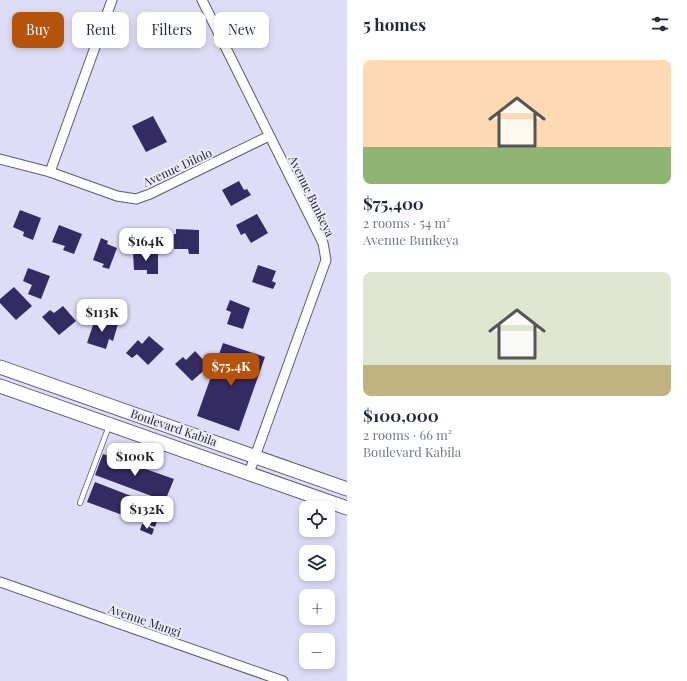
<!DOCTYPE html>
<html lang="en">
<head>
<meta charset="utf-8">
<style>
	body { margin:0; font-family:"Playfair Display",serif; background:#f2f2f3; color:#1f2937; height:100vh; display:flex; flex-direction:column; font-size:15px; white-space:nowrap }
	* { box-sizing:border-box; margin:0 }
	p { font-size:13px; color:#747a83 }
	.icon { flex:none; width:22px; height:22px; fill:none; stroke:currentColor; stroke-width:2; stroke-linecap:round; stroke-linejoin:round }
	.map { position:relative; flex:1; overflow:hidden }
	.drawer { display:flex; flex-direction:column; background:#fff; width:340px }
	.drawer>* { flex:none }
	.guide { position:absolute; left:12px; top:12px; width:275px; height:36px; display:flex; gap:8px }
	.buttons { position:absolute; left:299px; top:501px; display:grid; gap:8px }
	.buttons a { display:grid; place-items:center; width:36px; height:36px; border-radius:8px; background:#fff; box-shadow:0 2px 6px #0003; font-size:20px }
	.price { position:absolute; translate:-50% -34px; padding:0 9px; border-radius:8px; background:#fff; color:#222; font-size:13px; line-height:26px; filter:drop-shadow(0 1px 2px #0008) }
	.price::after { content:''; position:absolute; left:50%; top:24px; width:12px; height:9px; margin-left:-6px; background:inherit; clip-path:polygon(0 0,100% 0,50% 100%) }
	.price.active { background:#b45309; color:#fff }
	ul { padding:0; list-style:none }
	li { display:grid; align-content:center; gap:8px; height:212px; padding:0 16px }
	li span { display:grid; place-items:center; height:124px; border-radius:8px; color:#555 }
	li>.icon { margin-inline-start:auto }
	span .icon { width:72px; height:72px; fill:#fffc; stroke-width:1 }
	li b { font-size:17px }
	h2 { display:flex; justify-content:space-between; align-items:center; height:48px; padding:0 16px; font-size:17px }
	.pill { padding:0 14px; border-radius:8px; background:#fff; box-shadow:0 2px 6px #0003; font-size:14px; line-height:36px }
	.pill.active { background:#b45309; color:#fff }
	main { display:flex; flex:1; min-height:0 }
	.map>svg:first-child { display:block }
	.building { fill:#332b61 }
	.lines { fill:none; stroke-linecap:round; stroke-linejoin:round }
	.lane-casing { stroke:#5b5a70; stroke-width:6 }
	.street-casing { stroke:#5b5a70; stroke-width:11 }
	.secondary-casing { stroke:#5b5a70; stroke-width:15 }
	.lane { stroke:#fff; stroke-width:4.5 }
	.street { stroke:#fff; stroke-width:9 }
	.secondary { stroke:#fff; stroke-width:13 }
	.labels { text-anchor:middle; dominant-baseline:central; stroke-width:4; stroke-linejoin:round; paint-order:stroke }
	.street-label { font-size:12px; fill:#282831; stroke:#ecebfb }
</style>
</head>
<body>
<main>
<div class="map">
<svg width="347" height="681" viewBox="0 0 347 681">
	<rect width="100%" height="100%" fill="#deddf7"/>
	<g class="building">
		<polygon points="153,116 167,142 146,152 132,126"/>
		<polygon points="239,181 244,190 247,189 251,195 231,206 222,190"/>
		<polygon points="20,210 41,218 33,240 23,236 24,232 13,227"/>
		<polygon points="257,214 268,233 251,243 245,233 241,235 236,225"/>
		<polygon points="59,225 82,234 74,254 63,250 65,246 52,242"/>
		<polygon points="176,229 199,230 199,254 189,254 188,249 174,249 174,234 176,234"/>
		<polygon points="101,238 108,241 107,244 117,248 109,269 102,267 104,264 93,260"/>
		<polygon points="133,252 158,252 158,274 147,274 147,270 134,270"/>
		<polygon points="258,265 276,271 272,281 276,283 273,289 252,282"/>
		<polygon points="28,268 50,276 41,299 28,294 32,285 23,281"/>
		<polygon points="14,287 32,306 16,320 0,303 0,299"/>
		<polygon points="230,300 250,308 243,329 227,324 231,312 226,310"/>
		<polygon points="63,306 76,321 59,335 42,317 50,310 54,313"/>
		<polygon points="96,316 118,324 113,341 109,339 106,349 87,343"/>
		<polygon points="149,336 164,349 148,365 137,354 132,358 126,353 138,340 142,344"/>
		<polygon points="223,343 265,357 239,431 197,416"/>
		<polygon points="195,351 209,366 192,381 175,364 183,357 186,360"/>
		<polygon points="103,454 174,479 165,501 95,475"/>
		<polygon points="95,482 162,508 155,527 87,502"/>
		<polygon points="142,524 154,529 152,535 140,530"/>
	</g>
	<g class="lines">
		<defs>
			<polyline id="lane" points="80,503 109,426"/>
			<g id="street">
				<polyline points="202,0 323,243 326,260 249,473"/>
				<polyline points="0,159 50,172 117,196 136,199 150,194 269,136"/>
				<polyline points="50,172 112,0"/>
				<polyline points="0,582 283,681"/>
			</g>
			<g id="secondary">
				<polyline points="0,367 347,489"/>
				<polyline points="0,386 347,508"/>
			</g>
		</defs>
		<use href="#lane" class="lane-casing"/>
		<use href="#street" class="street-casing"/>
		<use href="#secondary" class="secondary-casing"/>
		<use href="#lane" class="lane"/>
		<use href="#street" class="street"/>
		<use href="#secondary" class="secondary"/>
	</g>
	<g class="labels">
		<g class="street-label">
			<text transform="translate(177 167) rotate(-25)">Avenue Dilolo</text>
			<text transform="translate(312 196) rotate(64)">Avenue Bunkeya</text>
			<text transform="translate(174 427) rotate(19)">Boulevard Kabila</text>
			<text transform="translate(145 620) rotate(19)">Avenue Mangi</text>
		</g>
	</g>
</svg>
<div class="buttons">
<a><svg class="icon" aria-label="locate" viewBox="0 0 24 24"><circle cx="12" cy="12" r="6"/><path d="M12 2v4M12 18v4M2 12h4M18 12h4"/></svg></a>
<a><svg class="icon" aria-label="layers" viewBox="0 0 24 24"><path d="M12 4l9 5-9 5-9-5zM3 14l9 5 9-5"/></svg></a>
<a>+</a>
<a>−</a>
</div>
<b class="price" style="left:146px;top:262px">$164K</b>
<b class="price" style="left:102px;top:333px">$113K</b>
<b class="price active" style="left:231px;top:387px">$75.4K</b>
<b class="price" style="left:135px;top:477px">$100K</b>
<b class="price" style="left:147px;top:530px">$132K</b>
<div class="guide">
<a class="pill active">Buy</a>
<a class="pill">Rent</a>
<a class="pill">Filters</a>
<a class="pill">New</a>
</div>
</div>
<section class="drawer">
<h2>5 homes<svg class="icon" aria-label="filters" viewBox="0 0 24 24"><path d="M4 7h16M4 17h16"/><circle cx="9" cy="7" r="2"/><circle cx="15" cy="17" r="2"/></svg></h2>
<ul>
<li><span style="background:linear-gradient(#ffd9b3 70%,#8fb573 0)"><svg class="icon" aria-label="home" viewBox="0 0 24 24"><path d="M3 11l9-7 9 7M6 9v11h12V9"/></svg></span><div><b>$75,400</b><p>2 rooms · 54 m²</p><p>Avenue Bunkeya</p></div></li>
<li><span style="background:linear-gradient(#dfe7d0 75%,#c2b280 0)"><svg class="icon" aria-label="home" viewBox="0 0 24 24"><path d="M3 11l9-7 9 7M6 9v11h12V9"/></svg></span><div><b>$100,000</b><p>2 rooms · 66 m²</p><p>Boulevard Kabila</p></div></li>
</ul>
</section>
</main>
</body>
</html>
